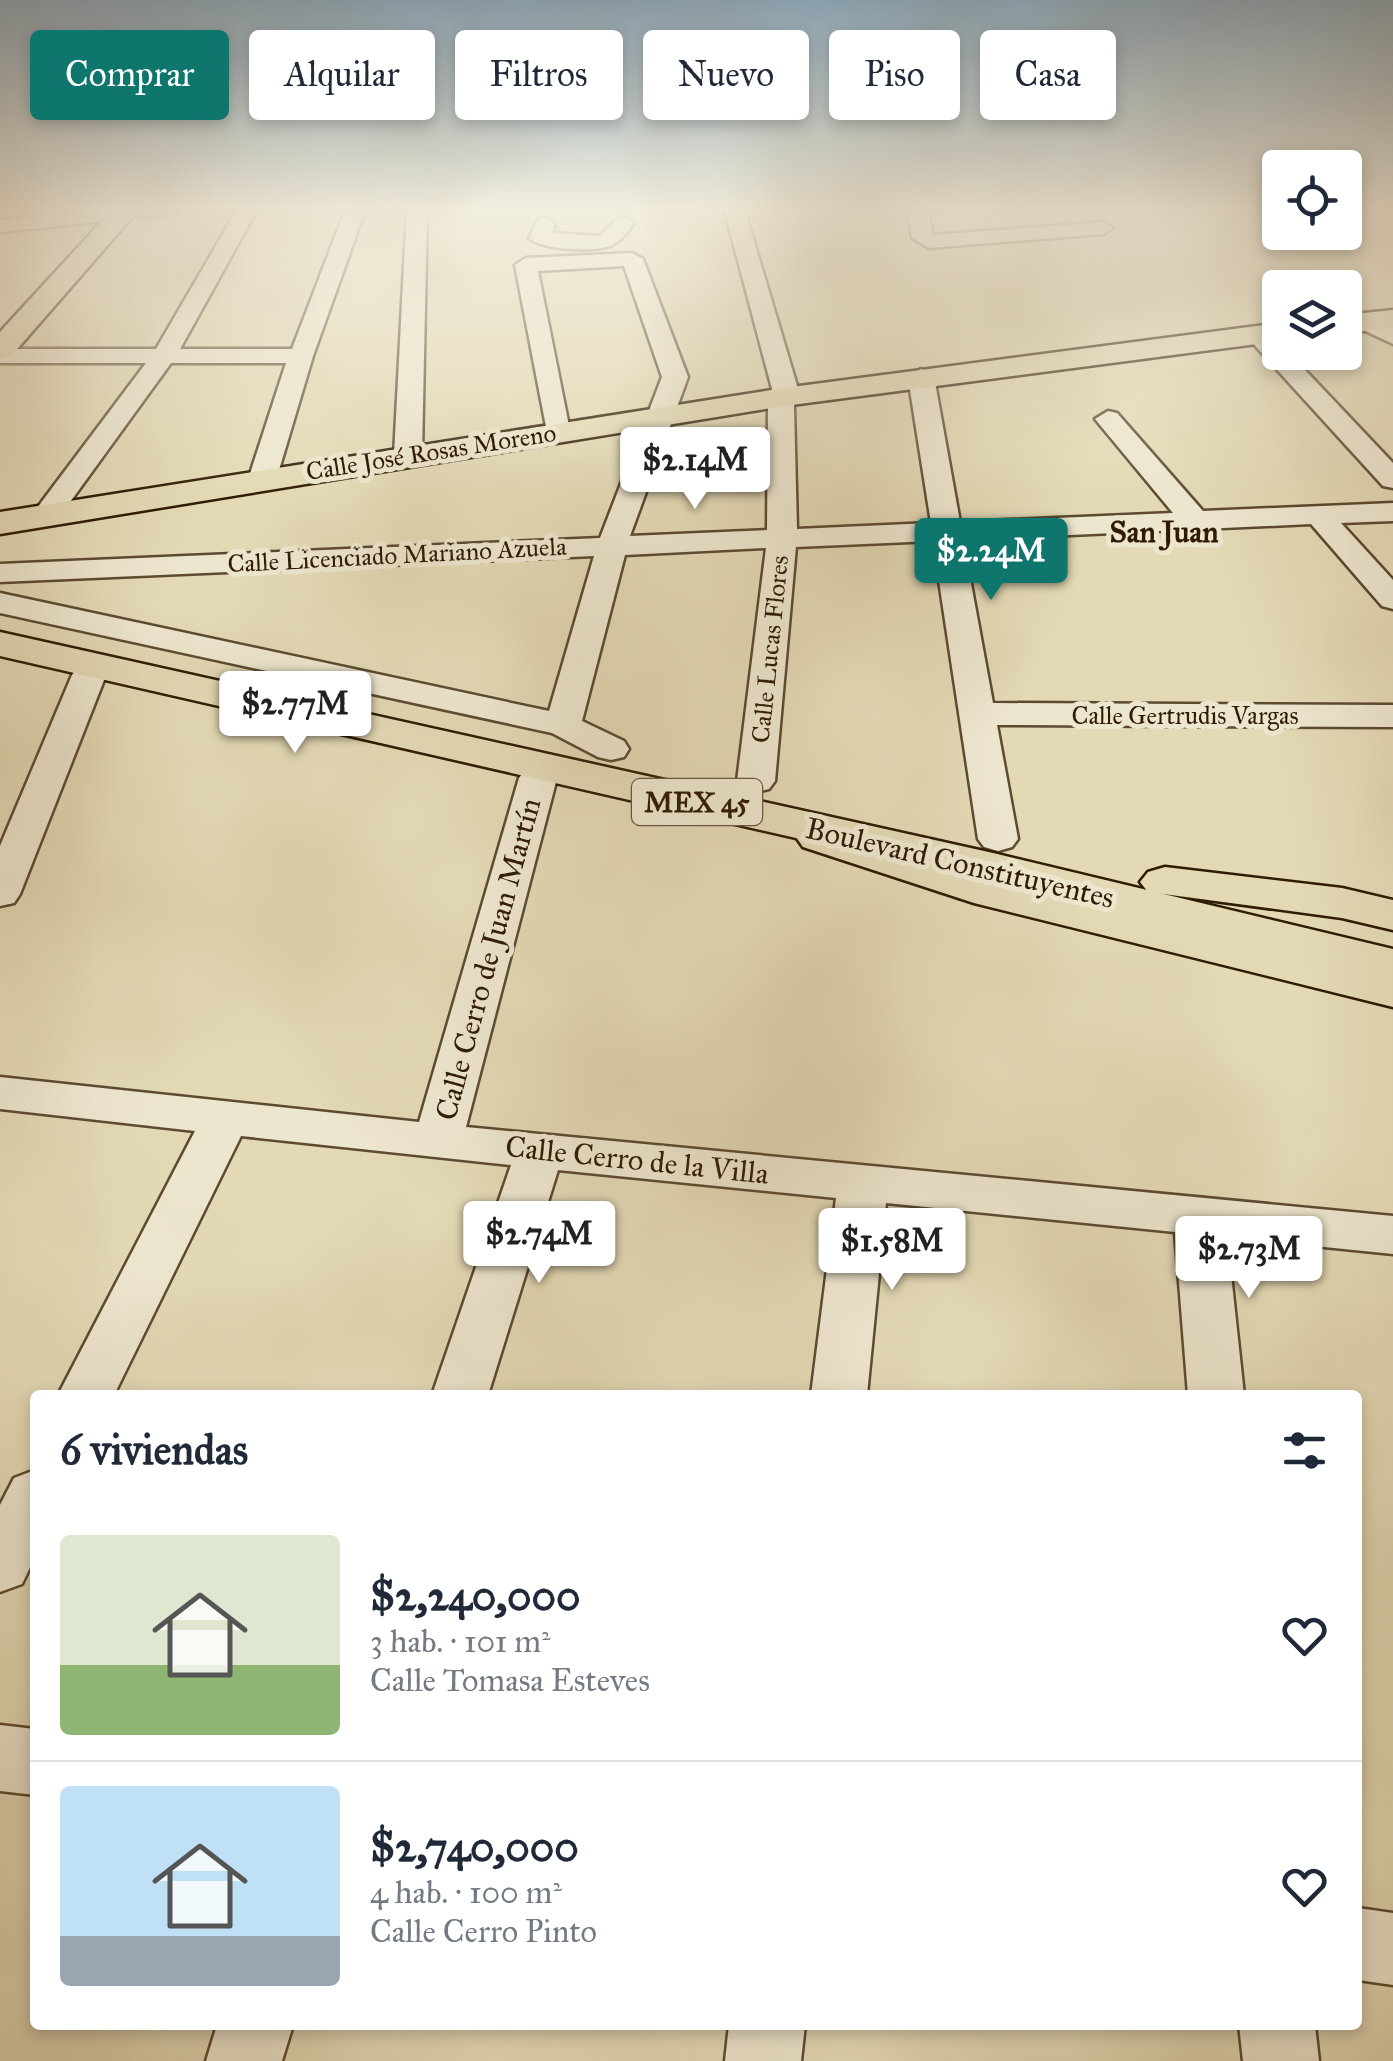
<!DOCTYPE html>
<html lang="es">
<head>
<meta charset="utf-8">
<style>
	body { margin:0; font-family:"IM FELL Great Primer",serif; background:#f2f2f3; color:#1f2937; height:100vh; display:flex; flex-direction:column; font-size:38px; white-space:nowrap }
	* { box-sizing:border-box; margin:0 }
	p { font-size:32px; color:#747a83 }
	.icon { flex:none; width:55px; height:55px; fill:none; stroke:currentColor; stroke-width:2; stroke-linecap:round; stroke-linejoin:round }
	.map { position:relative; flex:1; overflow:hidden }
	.panel { position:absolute; left:30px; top:1390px; width:1332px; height:640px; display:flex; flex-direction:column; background:#fff; border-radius:10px; box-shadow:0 5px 15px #0003 }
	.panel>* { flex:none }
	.top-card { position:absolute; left:30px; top:30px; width:1335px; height:90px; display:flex; gap:20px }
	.buttons { position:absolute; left:1262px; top:150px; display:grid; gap:20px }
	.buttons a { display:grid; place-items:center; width:100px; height:100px; border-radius:10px; background:#fff; box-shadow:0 5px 15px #0003; font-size:50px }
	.price { position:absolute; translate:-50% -85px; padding:0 22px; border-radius:10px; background:#fff; color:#222; font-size:32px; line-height:65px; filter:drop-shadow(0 2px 5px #0008) }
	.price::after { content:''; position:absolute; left:50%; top:60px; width:30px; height:22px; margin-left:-15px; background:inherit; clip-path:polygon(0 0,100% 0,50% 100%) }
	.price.active { background:#0f766e; color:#fff }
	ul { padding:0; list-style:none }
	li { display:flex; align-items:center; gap:30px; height:250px; padding:0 30px }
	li+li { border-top:2px solid #e0e1e3 }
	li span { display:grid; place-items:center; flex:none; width:280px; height:200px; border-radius:10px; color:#555 }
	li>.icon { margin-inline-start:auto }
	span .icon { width:120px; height:120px; fill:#fffc; stroke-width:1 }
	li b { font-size:42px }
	h2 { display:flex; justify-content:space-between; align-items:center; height:120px; padding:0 30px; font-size:42px }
	.tag { padding:0 35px; border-radius:10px; background:#fff; box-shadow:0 5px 15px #0003; font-size:35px; line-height:90px }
	.tag.active { background:#0f766e; color:#fff }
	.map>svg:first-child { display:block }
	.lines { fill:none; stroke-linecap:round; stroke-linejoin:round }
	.minor-casing { stroke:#5d4a31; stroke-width:5 }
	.major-casing { stroke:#301b05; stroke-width:5 }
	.highway-casing { stroke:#301b05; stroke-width:5 }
	.minor { fill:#ede6cf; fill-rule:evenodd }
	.major { fill:#e3d9b5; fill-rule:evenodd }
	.highway { fill:#e3d9b5; fill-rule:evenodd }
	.labels { text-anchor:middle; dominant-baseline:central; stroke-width:10; stroke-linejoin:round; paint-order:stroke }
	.far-street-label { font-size:25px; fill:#301b05; stroke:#ede6cf }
	.shield { fill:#ede6cf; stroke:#695842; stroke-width:2.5 }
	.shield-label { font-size:28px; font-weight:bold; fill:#301b05 }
	.far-quarter-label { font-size:30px; font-weight:bold; fill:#301b05; stroke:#ede6cf }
	.street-label { font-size:30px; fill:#301b05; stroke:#ede6cf }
</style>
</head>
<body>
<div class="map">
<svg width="1393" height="2061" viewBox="0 0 1393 2061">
	<rect width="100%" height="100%" fill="#e3d9b5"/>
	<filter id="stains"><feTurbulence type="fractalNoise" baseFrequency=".002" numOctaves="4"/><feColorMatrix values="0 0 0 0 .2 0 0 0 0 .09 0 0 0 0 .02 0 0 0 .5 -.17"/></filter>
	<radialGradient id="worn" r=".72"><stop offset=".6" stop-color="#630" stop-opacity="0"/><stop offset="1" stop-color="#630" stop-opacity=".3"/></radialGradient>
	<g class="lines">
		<defs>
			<g id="minor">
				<polygon points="113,208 182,208 172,214 0,232 0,220"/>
				<polygon points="238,208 258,208 180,349 292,349 346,208 366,208 313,356 276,480 272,486 252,486 248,480 286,363 171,363 57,520 37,520 32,514 37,508 146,363 0,363 0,349 156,349"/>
				<polygon points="407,208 427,208 422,455 408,463 394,455"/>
				<polygon points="724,208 744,208 798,389 794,406 797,529 931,523 908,377 921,369 934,377 960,522 1173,513 1095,419 1108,411 1117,413 1203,511 1393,503 1393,521 1341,523 1393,580 1393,609 1382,606 1311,524 963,540 993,703 1393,705 1393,727 997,725 1018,839 1012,847 998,851 984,847 978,839 933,541 796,547 775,781 769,789 756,792 743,789 737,781 766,548 625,555 582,721 624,741 629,749 624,757 611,760 598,757 552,733 0,613 0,593 549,711 594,556 0,582 0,564 600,538 662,377 624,266 538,271 570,431 557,439 548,437 515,265 526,258 632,253 643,259 688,377 630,536 767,530 768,406 772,389"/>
				<polygon points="907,208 927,208 933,235 1103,222 1113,228 1103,234 929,248 912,238"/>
				<path d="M624,217L634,223C628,232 620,242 610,246C592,252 542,250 529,238L538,220L545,218L555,224L552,233L600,236L617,219Z"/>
				<polygon points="1365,315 1393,327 1393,344 1357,327 1353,322 1357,317"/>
				<polygon points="1257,327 1265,329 1280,344 1280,352 1288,352 1393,463 1393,488 1383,486 1249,339 1245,334 1249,329"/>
				<polygon points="89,665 101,668 106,675 20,894 14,903 0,906 0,846 72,675 77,668"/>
				<polygon points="538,767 551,770 557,778 466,1127 1393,1216 1393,1254 1227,1237 1244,1395 1188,1395 1175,1232 886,1203 867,1395 811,1395 836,1198 558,1170 488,1395 432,1395 511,1165 241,1136 114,1395 58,1395 195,1131 0,1109 0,1077 419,1122 519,778 525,770"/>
				<polygon points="35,1470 35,1557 22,1584 0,1592 0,1505 14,1478"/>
				<polygon points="0,1725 35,1729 35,1795 0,1791"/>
				<polygon points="1358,1908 1393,1913 1393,1985 1358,1980"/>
				<polygon points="217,2025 293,2025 282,2061 206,2061"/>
				<polygon points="729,2025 805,2025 801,2061 725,2061"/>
				<polygon points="1239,2025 1315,2025 1319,2061 1243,2061"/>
			</g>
			<g id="major">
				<polygon points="114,208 140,208 11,356 0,359 0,332"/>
				<polygon points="1393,310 1393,328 1345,333 1345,315"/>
				<polygon points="1280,323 1280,341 784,406 0,534 0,512 784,388"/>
				<polygon points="820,823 1007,881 1393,973 1393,1007 974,903 803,847 796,837 803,827"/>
				<polygon points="1165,867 1342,888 1393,900 1393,930 1342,918 1148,892 1140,882 1148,872"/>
			</g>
			<polygon id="highway" points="0,632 993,853 1393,949 1393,981 993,883 0,656"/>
		</defs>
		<use href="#minor" class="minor-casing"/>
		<use href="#major" class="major-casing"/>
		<use href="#highway" class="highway-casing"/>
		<use href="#minor" class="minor"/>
		<use href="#major" class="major"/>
		<use href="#highway" class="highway"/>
	</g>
	<linearGradient id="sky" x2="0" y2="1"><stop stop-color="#8da9bc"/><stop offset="0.42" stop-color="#f2eede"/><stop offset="1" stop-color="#f2eede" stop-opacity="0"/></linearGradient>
	<rect width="1393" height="497" fill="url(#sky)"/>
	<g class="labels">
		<g class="far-street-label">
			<text transform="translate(431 452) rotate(-9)">Calle José Rosas Moreno</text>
			<text transform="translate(397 555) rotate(-3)">Calle Licenciado Mariano Azuela</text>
			<text transform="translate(770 649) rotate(-84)">Calle Lucas Flores</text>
			<text x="1185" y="715">Calle Gertrudis Vargas</text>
		</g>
		<rect class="shield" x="632" y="779" width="130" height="46" rx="8"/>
		<g class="shield-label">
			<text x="697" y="802">MEX 45</text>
		</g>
		<g class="far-quarter-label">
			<text x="1164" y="532">San Juan</text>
		</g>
		<g class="street-label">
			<text transform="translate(960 863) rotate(13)">Boulevard Constituyentes</text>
			<text transform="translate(488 959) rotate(-75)">Calle Cerro de Juan Martín</text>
			<text transform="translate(637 1160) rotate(6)">Calle Cerro de la Villa</text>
		</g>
	</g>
	<rect width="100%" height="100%" filter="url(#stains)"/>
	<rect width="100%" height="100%" fill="url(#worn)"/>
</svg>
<div class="buttons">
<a><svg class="icon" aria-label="locate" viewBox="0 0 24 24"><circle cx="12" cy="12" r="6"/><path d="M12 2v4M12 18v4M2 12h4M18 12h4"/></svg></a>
<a><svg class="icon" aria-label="layers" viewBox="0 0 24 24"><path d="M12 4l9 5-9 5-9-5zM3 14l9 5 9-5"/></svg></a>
</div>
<b class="price" style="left:695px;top:512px">$2.14M</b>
<b class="price active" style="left:991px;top:603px">$2.24M</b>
<b class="price" style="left:295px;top:756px">$2.77M</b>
<b class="price" style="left:539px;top:1286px">$2.74M</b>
<b class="price" style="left:892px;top:1293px">$1.58M</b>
<b class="price" style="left:1249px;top:1301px">$2.73M</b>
<div class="top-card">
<a class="tag active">Comprar</a>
<a class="tag">Alquilar</a>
<a class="tag">Filtros</a>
<a class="tag">Nuevo</a>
<a class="tag">Piso</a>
<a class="tag">Casa</a>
</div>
<section class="panel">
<h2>6 viviendas<svg class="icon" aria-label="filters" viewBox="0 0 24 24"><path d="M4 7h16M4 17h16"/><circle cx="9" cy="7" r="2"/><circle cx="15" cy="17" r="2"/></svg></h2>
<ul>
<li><span style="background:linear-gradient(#dfe7d0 65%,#8fb573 0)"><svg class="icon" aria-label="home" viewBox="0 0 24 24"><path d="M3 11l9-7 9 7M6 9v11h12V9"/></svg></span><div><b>$2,240,000</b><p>3 hab. · 101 m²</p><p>Calle Tomasa Esteves</p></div><svg class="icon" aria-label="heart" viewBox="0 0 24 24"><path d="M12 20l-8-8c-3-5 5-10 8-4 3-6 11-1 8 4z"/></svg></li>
<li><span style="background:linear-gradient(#bfe0f5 75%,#9aa5b1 0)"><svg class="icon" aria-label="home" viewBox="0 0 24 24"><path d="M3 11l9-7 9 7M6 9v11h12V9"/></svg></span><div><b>$2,740,000</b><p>4 hab. · 100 m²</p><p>Calle Cerro Pinto</p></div><svg class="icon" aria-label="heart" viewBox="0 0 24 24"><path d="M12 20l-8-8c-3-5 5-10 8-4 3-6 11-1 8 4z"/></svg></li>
</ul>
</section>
</div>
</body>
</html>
